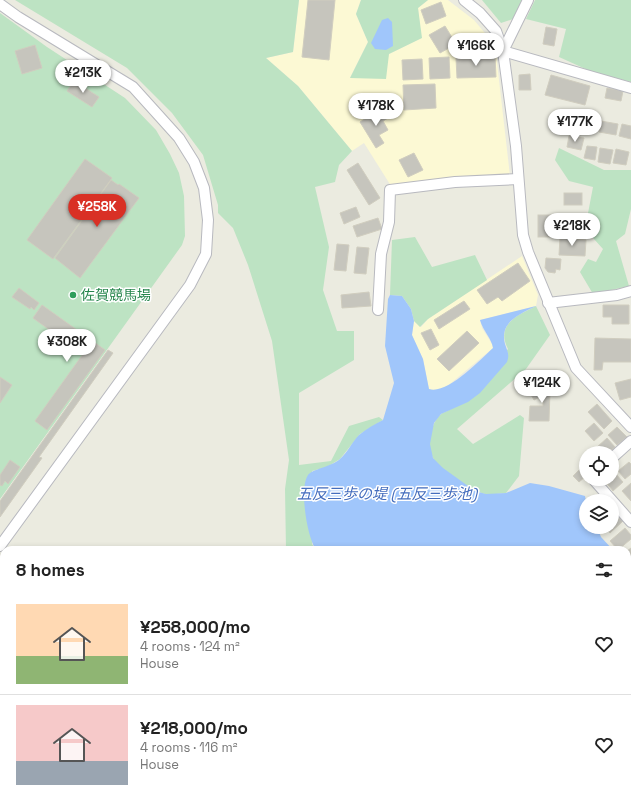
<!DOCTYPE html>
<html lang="en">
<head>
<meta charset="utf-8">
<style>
	body { margin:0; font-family:"Space Grotesk","Noto Sans JP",sans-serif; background:#f6f6f6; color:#222; height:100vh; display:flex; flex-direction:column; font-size:15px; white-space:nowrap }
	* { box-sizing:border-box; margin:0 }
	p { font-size:13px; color:#767676 }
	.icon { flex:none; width:22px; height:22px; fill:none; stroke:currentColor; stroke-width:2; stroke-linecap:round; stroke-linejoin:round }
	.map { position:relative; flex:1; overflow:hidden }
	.details { position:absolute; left:0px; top:546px; width:631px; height:256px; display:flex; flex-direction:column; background:#fff; border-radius:12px 12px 0 0; box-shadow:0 2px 6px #0003 }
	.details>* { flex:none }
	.controls { position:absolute; left:579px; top:446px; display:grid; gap:8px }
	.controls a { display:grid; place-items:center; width:40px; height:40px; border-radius:50%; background:#fff; box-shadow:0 2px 6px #0003; font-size:20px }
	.price { position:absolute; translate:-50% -34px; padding:0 9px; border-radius:14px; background:#fff; color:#222; font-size:13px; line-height:26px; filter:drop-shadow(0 1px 2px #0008) }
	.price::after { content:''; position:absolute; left:50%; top:24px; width:12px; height:9px; margin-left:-6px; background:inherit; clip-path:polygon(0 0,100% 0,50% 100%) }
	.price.current { background:#d93025; color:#fff }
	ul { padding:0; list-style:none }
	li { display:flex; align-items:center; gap:12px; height:100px; padding:0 16px }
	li+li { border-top:1px solid #e0e0e0 }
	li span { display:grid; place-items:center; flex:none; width:112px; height:80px; border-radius:0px; color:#555 }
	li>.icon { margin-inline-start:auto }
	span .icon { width:48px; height:48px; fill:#fffc; stroke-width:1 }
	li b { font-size:17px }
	h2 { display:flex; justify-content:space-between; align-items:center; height:48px; padding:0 16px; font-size:17px }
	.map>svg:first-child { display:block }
	.commercial { fill:#fcf9d4 }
	.green { fill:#bde3c3 }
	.water { fill:#a0c6fb }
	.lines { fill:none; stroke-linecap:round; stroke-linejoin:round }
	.stream { stroke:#a0c6fb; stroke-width:3 }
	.building { fill:#c6c5bd; stroke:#d0cdbf }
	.minor-casing { stroke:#b8b9bf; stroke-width:12 }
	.highway-casing { stroke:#e3c008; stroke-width:16 }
	.minor { stroke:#fff; stroke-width:10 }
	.highway { stroke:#f8ed8a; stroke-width:14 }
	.leisure-dot { fill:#2e9e5b; stroke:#fff; stroke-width:1.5 }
	.labels { text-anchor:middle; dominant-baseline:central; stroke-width:3; stroke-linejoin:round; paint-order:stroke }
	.leisure-label { font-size:14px; fill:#27864d; stroke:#fff; text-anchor:start }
	.water-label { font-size:15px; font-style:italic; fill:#446dbd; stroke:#fff }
</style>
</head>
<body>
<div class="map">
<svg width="631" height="802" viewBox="0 0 631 802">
	<rect width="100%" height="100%" fill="#ebebe0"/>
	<g class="commercial">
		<polygon points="299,0 361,0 356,14 368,42 350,78 389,54 421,38 418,8 428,0 448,0 474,20 495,45 510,176 435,179 391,186 364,143 352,151 298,86 266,58 293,52"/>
		<polygon points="522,256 538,295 536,306 480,320 482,328 492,344 493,348 445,388 434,391 429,389 423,359 412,335 414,321 421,327 428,319"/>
		<polygon points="308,798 340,798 341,800 363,798 368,802 303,802"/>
		<polygon points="376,798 442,798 426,802 370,802"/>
	</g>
	<g class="green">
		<polygon points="15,0 299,0 293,52 266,58 298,86 352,151 339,165 335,182 315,187 329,247 323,290 337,331 354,331 354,360 299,393 299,465 331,461 349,426 379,417 383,420 360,434 340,459 327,467 312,471 312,544 316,550 286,550 285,489 289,460 272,341 248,265 233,228 218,213 218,205 203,155 172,113 127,68"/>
		<polygon points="361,0 428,0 418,8 422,38 389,54 386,79 350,78 368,42 356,14"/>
		<polygon points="482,0 522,0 513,19 501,23"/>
		<polygon points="535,0 631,0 631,82 590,71 559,57 566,29 526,19"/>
		<polygon points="0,13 47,47 125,98 156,130 170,154 179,173 184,196 185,236 182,245 0,499"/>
		<polygon points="559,148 604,170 631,170 631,209 625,234 616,241 629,286 593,294 580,272 588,259 596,262 603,249 585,229 593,187 569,181 555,160"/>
		<polygon points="415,237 432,267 475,255 487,280 428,319 420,327 414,321 411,309 402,296 390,295 392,240"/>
		<path d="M536,306L550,335L526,369L457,429L473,444L520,415L524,418L519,476L506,493C500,493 491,496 485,494C473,491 438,469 433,458C426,446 431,423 440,415C443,412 448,411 451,409L508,349C495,324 518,315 536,306Z"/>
		<polygon points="631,640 631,666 627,661 627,644"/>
		<polygon points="540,798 589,798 591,802 524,802"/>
	</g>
	<g class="water">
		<polygon points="388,18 392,22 393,46 386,50 375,49 371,43 382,20"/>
		<path d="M390,295L402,296L411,309L414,321L412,335L423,359L429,389C447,395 480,360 493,348C492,339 483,331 480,320L536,306C520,314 499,322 505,344C507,351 510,354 507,362L480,393L468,402L441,414L434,423L430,444L433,458L443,468L475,491L486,494L506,493L530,483L549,486L585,496L586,501V527H597L601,537L613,550H316C307,537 299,488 308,475C312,469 331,467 340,459C348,452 352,442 359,435C366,429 375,424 383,420L394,383L385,346L388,299Z"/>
		<polygon points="627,566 631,571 631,640 627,644"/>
	</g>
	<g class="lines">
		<g class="stream">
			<polyline points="627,645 631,650"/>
			<polyline points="627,696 631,691"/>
			<polyline points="625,802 625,798"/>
		</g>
	</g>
	<g class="building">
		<polygon points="308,0 335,0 329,60 302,57"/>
		<polygon points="441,2 446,16 426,24 421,10"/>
		<polygon points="445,26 456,44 440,53 429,35"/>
		<polygon points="546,27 557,29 554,46 543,44"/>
		<polygon points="478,34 486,46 473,54 466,41"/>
		<polygon points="35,45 42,68 22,74 15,51"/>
		<polygon points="495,56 496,77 457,78 456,58"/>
		<polygon points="449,57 450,78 430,79 429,58"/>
		<polygon points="422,59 423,79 403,80 402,60"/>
		<polygon points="530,74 531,90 519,90 519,75"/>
		<polygon points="551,75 590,86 585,105 545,95"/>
		<polygon points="74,81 99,97 92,107 67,91"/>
		<polygon points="435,84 436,108 404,110 403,85"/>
		<polygon points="607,88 623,91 621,101 605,98"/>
		<polygon points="382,108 388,118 383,121 388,130 379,135 384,143 376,148 360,122"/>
		<polygon points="601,121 618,124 616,135 599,132"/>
		<polygon points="622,124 631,126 631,139 619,136"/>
		<polygon points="569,136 584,138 581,150 567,147"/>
		<polygon points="587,146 597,147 595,160 584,158"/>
		<polygon points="600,148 613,150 610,164 598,162"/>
		<polygon points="616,149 629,152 626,165 613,163"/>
		<polygon points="414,153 423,170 408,177 399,160"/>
		<polygon points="85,159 112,178 53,259 27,240"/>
		<polygon points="358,163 380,198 369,205 347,170"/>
		<polygon points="111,180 118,185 119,184 139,198 80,278 55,258"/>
		<rect x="564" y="193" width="18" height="12"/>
		<polygon points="356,207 360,217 344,224 340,213"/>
		<rect x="538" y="215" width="13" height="22"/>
		<polygon points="378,218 382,229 357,237 353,226"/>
		<polygon points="560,238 586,240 585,256 559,255"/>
		<polygon points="337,244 349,245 346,271 334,270"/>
		<polygon points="357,247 369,248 366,274 354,273"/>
		<polygon points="546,258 561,259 560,270 556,269 555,273 548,272 545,268"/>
		<polygon points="518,263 530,281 502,301 498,297 487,304 477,290"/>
		<polygon points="19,288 39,303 34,310 31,307 30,309 12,297"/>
		<polygon points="369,292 371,306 342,308 341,295"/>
		<polygon points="464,301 470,309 439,329 434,320"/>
		<polygon points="42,305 105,350 47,430 35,421 83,354 33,318"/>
		<polygon points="603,305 629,305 629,324 612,324 612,317 603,317"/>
		<polygon points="431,329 439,345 430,350 421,333"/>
		<polygon points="467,331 479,343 449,371 437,359"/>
		<polygon points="595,338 631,339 631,362 603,362 602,370 594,370"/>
		<polygon points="108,350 113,353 39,457 42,458 0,517 0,501"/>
		<polygon points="0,377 12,385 0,403"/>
		<polygon points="631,379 631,397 620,400 615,383"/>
		<polygon points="552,381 556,389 550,391 549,421 529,421 530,406 543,406 543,395 534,400 530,393"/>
		<polygon points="597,404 612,421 604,429 588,412"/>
		<polygon points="594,423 603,433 594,441 585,431"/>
		<polygon points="617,427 627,437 617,445 608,435"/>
		<polygon points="607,438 615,447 608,453 601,453 596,448"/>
		<polygon points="586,456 586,469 580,462"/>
		<polygon points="10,460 20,467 8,484 5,481 2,486 0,485 0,475"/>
		<polygon points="629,462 631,464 631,474 625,479 618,471"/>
		<polygon points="581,468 586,476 579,482 573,476"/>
		<polygon points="615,473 623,482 613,491 605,481 608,479 612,479 612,475"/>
		<polygon points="631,483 631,501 622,491"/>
		<polygon points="615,512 623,521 610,533 604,527 612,527 612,515"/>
		<polygon points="625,528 631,535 631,539 618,550 610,541"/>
		<polygon points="631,548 631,564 627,560 627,551"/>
		<polygon points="631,717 631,731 627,732 627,718"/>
		<polygon points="608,798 621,798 616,802 611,802"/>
	</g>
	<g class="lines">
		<defs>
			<g id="minor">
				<polyline points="464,0 480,13 496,31 503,51 516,146 523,235 528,252 576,368 631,427"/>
				<polyline points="528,0 503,51 631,88"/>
				<polyline points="0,4 18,17 133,87 179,138 194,162 204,188 208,220 206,254 190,285 0,546"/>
				<polyline points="548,303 617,295 631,291"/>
				<polyline points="378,310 381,254 389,222 390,190 455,182 518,179"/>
				<polyline points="612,458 631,441"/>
				<polyline points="593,479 631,522"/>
				<polyline points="627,676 631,675"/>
				<polyline points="594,798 595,802"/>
				<polyline points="0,801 0,802"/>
				<polyline points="293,802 296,798"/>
			</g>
			<g id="highway">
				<polyline points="627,763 631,762"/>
				<polyline points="475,802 491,798"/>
			</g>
		</defs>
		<use href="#minor" class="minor-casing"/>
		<use href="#highway" class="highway-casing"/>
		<use href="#minor" class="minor"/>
		<use href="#highway" class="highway"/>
	</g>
	<circle class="leisure-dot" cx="73" cy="295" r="4"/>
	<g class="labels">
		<g class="leisure-label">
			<text x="81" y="295">佐賀競馬場</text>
		</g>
		<g class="water-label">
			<text x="387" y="493">五反三歩の堤 (五反三歩池)</text>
		</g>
	</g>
</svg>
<div class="controls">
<a><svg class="icon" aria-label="locate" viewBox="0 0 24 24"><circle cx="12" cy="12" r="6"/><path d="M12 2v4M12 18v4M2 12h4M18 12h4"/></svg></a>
<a><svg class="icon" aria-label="layers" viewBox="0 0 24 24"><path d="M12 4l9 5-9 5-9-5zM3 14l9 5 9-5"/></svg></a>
</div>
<b class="price" style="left:476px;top:67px">¥166K</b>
<b class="price" style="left:83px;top:94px">¥213K</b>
<b class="price" style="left:376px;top:127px">¥178K</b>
<b class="price" style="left:575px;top:143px">¥177K</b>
<b class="price current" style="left:97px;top:228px">¥258K</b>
<b class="price" style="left:572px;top:247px">¥218K</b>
<b class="price" style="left:67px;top:363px">¥308K</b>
<b class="price" style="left:542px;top:404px">¥124K</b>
<section class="details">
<h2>8 homes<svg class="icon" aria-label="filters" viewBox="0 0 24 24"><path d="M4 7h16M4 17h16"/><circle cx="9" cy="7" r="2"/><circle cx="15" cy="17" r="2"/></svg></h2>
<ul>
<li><span style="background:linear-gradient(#ffd9b3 65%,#8fb573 0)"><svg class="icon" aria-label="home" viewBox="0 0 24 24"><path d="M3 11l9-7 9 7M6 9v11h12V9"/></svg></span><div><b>¥258,000/mo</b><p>4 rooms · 124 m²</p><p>House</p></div><svg class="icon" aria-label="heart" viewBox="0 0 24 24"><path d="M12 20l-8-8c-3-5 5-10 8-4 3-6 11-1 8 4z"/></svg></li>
<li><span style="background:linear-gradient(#f6c9c9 70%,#9aa5b1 0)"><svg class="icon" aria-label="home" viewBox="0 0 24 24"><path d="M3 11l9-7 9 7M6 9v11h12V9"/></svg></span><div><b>¥218,000/mo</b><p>4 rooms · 116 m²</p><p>House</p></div><svg class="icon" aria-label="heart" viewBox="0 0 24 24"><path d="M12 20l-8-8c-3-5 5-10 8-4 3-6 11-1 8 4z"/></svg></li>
</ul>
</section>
</div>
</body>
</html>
